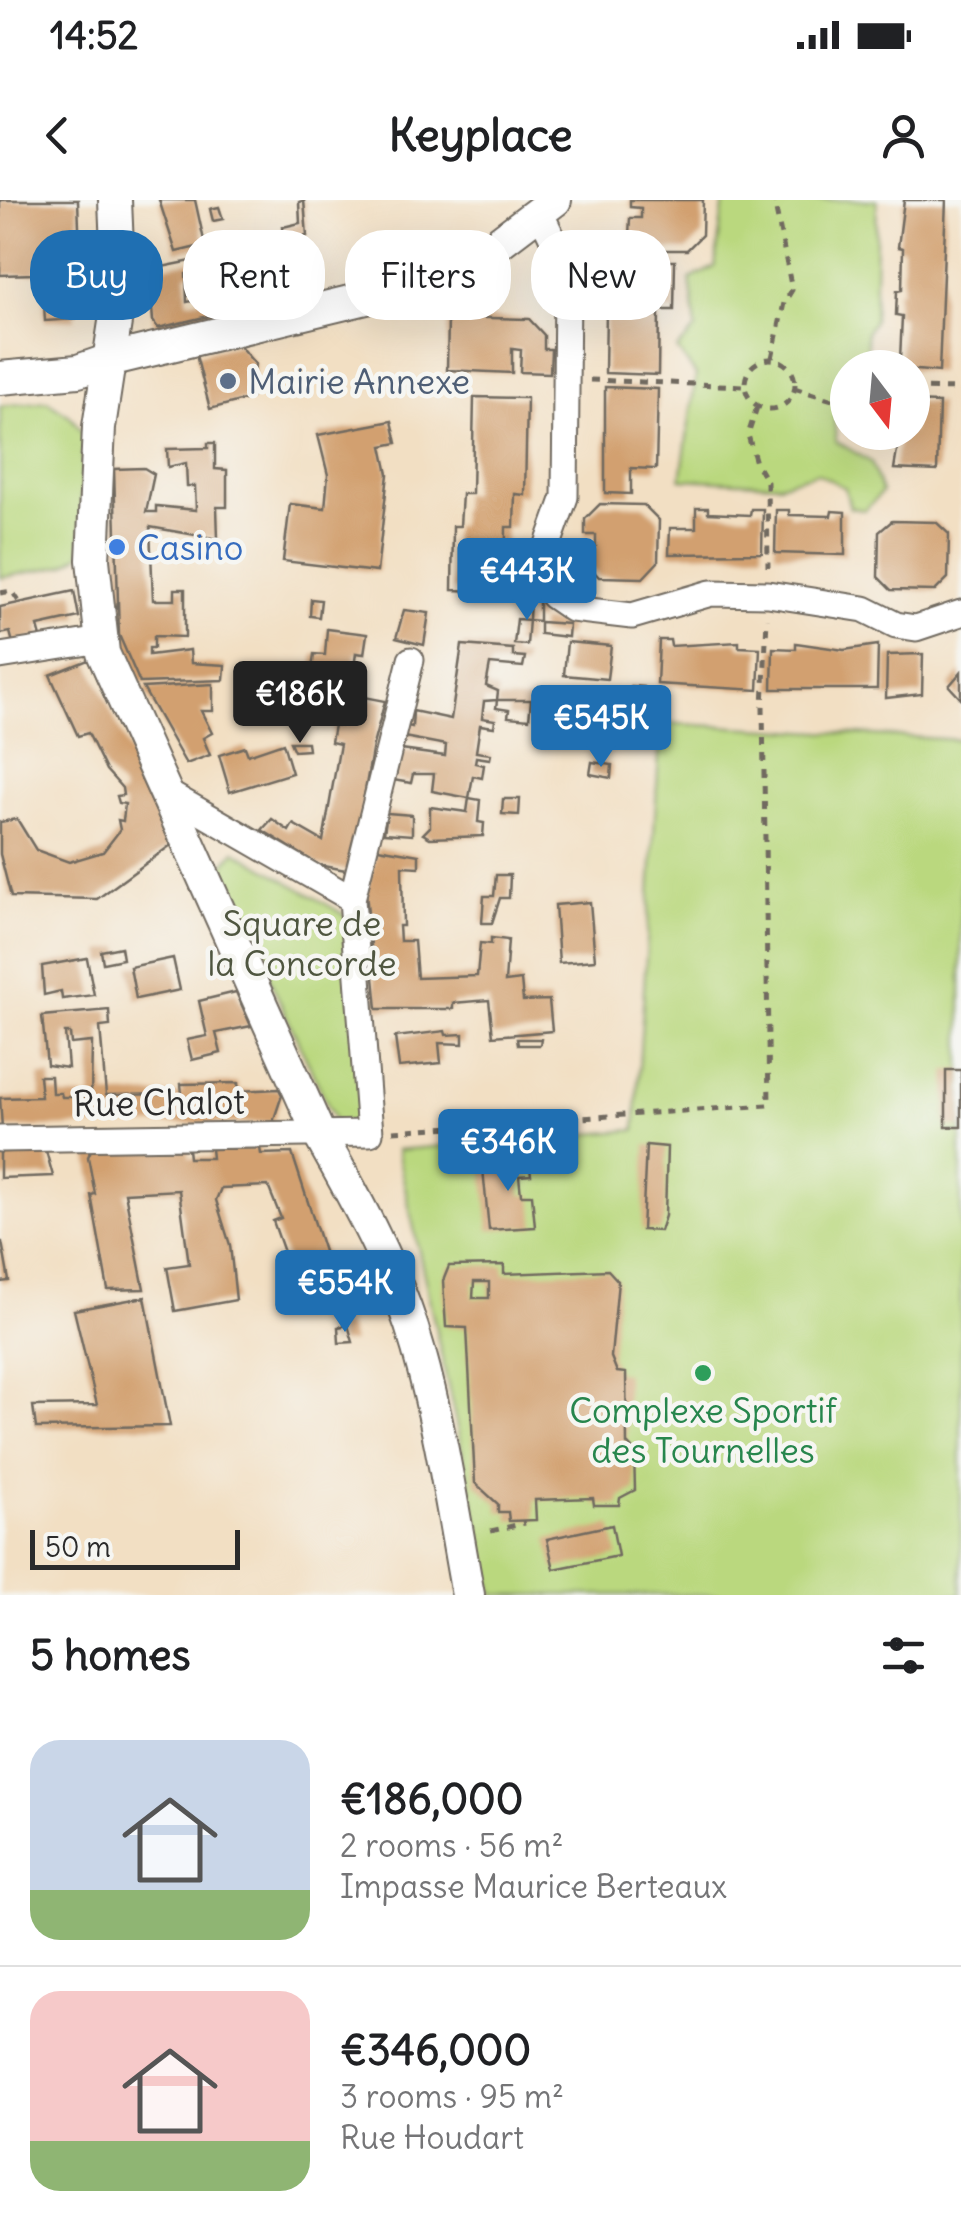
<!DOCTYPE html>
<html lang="en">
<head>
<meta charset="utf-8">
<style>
	body { margin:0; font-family:Delius,sans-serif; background:#f6f6f6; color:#202124; height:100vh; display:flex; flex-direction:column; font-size:38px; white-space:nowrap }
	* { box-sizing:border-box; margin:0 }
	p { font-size:32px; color:#757577 }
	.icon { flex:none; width:55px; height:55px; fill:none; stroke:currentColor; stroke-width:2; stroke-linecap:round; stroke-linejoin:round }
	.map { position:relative; height:1395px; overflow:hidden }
	.sheet { display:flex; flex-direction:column; background:#fff; flex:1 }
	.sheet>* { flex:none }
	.hud { position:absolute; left:30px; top:30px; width:902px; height:90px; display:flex; gap:20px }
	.needle { width:65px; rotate:164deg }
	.buttons { position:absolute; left:830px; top:150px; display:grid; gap:20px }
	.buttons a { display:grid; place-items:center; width:100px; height:100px; border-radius:50%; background:#fff; box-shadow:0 10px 40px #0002; font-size:50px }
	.scale { position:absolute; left:30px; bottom:25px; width:210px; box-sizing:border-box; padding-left:10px; border:5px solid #2b2b2b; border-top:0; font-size:28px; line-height:35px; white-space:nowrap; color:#2b2b2b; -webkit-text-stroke:8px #f6f6f2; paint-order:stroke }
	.price { position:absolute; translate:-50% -85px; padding:0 22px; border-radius:10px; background:#1f6fb2; color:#fff; font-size:32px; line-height:65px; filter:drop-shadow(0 2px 5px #0008) }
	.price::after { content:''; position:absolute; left:50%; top:60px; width:30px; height:22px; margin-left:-15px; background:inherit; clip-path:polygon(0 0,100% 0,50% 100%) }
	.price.on { background:#222; color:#fff }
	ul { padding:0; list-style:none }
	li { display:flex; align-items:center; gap:30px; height:250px; padding:0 30px }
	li+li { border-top:2px solid #e0e0e0 }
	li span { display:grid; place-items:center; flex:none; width:280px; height:200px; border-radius:30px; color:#555 }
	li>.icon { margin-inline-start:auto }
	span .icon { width:120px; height:120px; fill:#fffc; stroke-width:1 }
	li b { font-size:42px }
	h2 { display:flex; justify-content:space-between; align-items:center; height:120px; padding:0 30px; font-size:42px }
	.pill { padding:0 35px; border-radius:40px; background:#fff; box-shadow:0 10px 40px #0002; font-size:35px; line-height:90px }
	.pill.on { background:#1f6fb2; color:#fff }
	.status { display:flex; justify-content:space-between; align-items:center; height:70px; padding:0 50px; background:#fff; direction:ltr }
	.status svg { height:28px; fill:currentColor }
	header { display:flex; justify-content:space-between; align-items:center; height:130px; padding:0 30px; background:#fff; font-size:45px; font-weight:700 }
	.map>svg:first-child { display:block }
	.green { fill:#bad87e; stroke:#728254; stroke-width:2.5 }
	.building { fill:#d2a070; fill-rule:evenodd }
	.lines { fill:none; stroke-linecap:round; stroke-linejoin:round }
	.minor-casing { stroke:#716a60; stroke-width:29 }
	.tertiary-casing { stroke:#716a60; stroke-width:36 }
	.path { stroke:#716a60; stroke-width:5; stroke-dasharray:8 8; stroke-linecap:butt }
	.minor { stroke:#fff; stroke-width:25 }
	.tertiary { stroke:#fff; stroke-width:32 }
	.service-dot { fill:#5c6f8a; stroke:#f6f6f2; stroke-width:4 }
	.shop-dot { fill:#3f7fe0; stroke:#f6f6f2; stroke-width:4 }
	.leisure-dot { fill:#2e9e5b; stroke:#f6f6f2; stroke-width:4 }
	.labels { text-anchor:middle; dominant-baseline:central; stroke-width:9; stroke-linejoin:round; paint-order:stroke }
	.service-label { font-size:35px; fill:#4e5e75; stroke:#f6f6f2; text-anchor:start }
	.shop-label { font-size:35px; fill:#366cbe; stroke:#f6f6f2; text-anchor:start }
	.park-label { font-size:35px; fill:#4f5640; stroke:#f6f6f2 }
	.street-label { font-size:35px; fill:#2b2b2b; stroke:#f6f6f2 }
	.leisure-label { font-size:35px; fill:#27864d; stroke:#f6f6f2 }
</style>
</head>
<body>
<div class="status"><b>14:52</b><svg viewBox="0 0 49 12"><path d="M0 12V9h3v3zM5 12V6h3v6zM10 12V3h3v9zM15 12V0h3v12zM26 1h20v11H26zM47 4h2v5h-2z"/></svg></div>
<header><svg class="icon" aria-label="back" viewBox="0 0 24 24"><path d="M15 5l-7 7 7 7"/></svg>Keyplace<svg class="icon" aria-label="person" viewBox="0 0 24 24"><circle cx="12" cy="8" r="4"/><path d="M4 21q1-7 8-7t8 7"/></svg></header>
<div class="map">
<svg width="961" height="1395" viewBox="0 0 961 1395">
	<rect width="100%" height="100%" fill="#f6f6f2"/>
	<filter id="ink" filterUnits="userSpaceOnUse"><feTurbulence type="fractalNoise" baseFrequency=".01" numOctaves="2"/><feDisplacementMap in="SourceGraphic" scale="20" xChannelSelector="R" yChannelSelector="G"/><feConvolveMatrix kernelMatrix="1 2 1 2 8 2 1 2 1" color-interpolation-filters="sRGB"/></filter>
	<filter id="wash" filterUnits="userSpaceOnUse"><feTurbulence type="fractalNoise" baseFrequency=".0048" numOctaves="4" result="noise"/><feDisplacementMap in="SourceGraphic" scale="40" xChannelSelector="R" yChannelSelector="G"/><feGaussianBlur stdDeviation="2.25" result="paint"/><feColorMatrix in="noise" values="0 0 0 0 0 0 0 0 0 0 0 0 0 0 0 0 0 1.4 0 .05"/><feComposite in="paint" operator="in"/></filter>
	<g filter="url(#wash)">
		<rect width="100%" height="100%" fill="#f2dfc3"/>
		<g class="green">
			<polygon points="724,0 877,0 874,120 866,133 869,167 848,168 847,211 834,217 836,241 871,262 882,292 865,310 850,308 845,288 817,273 779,284 681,279 696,175 677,149 696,129 690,79 715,67"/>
			<polygon points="47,201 70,216 83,234 81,354 65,365 0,378 0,206"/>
			<polygon points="661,523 961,540 961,1395 493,1395 397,950 635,930"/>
			<polygon points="235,651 345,715 365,925 336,923 219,670"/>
		</g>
		<g id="blocks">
			<g class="building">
				<polygon points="0,0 78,0 82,111 74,111 75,119 45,121 42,69 36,69 36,74 0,75"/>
				<polygon points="159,0 195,0 205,45 176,52"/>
				<polygon points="304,0 307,36 284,40 283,27 300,23 299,2"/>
				<polygon points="630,0 703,0 702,35 687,50 643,50 629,35 630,18 641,18 641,8 630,7"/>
				<polygon points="904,0 946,0 939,172 895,168 896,159 900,159 902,116 896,115 897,91 902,90 903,48 898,47"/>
				<polygon points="219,7 223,19 213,21 210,9"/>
				<polygon points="216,56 218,68 186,74 187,102 213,97 217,114 158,128 153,121 150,82 158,82 157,68"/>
				<polygon points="650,61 675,61 674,110 659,110 658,175 605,173 606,109 649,110"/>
				<polygon points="448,117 529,119 544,135 544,149 551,149 550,173 520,172 521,150 512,149 512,173 447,170"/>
				<polygon points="238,144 255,164 251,198 210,209 196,155"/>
				<polygon points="605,187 658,189 656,269 631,268 631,294 605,293"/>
				<polygon points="474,197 527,198 525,295 515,294 514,327 506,327 505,392 452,390 453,326 460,326 462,294 472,294"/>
				<polygon points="912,202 939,203 937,271 894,269 900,232 912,232"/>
				<polygon points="392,221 397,243 382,246 388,274 377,372 283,361 290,304 325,308 328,275 318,235"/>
				<polygon points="208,243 215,243 215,269 227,270 227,307 217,307 218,339 150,327 153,400 175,400 175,389 185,389 185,437 154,436 154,448 149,448 149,455 190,450 191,463 225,465 224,480 140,483 119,435 114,269 144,268 154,274 146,312 156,312 156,306 196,310 195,286 187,286 186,263 168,267 167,249 208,248"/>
				<polygon points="600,304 644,305 659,320 658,362 643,378 599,377 585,362 585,345 596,346 596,335 585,335 585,319"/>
				<polygon points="696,308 708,308 708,313 750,315 751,309 763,309 762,353 669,354 670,328 696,328"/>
				<polygon points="776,310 789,310 789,315 831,316 832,311 845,312 845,355 775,353"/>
				<polygon points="892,321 936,322 949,334 948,378 935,391 891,390 878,377 879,332"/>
				<polygon points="74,391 79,417 38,426 41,437 13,443 10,432 0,434 0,407"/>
				<polygon points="530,398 539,398 539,421 529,420 527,445 514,444 517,419 529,420"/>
				<polygon points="311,399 321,400 319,417 310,416"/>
				<polygon points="404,410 429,413 424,445 396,438"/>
				<polygon points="540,422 569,424 568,437 540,434"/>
				<polygon points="327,429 367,434 364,454 356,453 351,490 310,486 314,454 325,455"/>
				<polygon points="659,440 670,440 671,446 739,442 739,447 760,448 758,490 657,484"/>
				<polygon points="567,442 611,446 607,479 564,475"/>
				<polygon points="796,443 844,450 878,445 877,489 772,489 773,448 796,449"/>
				<polygon points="462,445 513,449 513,456 525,457 523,467 490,464 486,486 498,491 497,500 484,501 482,518 495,520 494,527 480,525 476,552 491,554 490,559 476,557 475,563 484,565 482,578 473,576 469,598 432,591 434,574 413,574 411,583 393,580 401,550 445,556 446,545 404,537 407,526 412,527 413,511 451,519"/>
				<polygon points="923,454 922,494 886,498 887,455"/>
				<polygon points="88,460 171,645 97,699 11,697 0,654 0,622 17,619 36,650 69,662 103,652 120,630 118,620 123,621 125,604 119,603 117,596 123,595 122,588 106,570 88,533 78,536 50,475"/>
				<polygon points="961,472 961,499 949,486"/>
				<polygon points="213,484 213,511 201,511 212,533 203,538 210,555 186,564 143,488"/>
				<polygon points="631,486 643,487 643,499 630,499"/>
				<polygon points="359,496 385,501 373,545 351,671 319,665 262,630 272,619 289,631 293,624 323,641 340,544 331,542 334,525 340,526 341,520 356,521"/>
				<polygon points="497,500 531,500 529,519 508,517 509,510 496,508"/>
				<polygon points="637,508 649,510 649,525 636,523"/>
				<polygon points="290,542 307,542 308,550 294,551"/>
				<polygon points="283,543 292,573 230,592 219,555 245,547 248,555"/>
				<polygon points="592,562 612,565 611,578 590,574"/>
				<polygon points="469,598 480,600 478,622 484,623 483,636 430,638 423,634 430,627 430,607 467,612"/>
				<polygon points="503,599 520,599 519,615 502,614"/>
				<polygon points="387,613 412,615 412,635 384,633"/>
				<polygon points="378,648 419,655 419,667 402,666 403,726 399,726 400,741 414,741 417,778 477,776 480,743 491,744 491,738 508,740 505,782 521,780 523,801 549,800 552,831 493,836 489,800 453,803 453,809 377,809 366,692"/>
				<polygon points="496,675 510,675 509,698 500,698 492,723 482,723 484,696 494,696"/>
				<polygon points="590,702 595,760 559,763 555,705"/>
				<polygon points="121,747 123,759 103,763 101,751"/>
				<polygon points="87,758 94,795 62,799 61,791 44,795 42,766"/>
				<polygon points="173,758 180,790 136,799 130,767"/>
				<polygon points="236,792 251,826 216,833 221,853 192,860 187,840 207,836 199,801"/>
				<polygon points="109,810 110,826 100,827 106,895 182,894 181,884 238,883 239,891 279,889 282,895 273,922 2,928 0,898 41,897 39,876 51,876 52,893 61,893 62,897 91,897 92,842 71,844 70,833 65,833 68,868 47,865 42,816"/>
				<polygon points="445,831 446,835 463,834 463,844 439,843 441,863 399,867 395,837"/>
				<polygon points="517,839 541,839 540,845 518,845"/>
				<rect x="946" y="870" width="15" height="57"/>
				<polygon points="646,945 667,947 665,1016 660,1031 642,1030"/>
				<polygon points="260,948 261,954 292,953 332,1076 297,1089 273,1021 281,1018 268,986 221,988 216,1000 230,1045 236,1100 175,1111 167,1067 189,1064 179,990 125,993 144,1089 108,1090 91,995 95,994 88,957 91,950 188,949 189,958 212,958 211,949"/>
				<polygon points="46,951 53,976 0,978 0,952"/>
				<polygon points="528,954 531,975 519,976 521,995 532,995 535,1027 489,1030 483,969 496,968 495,956"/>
				<polygon points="0,1042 2,1042 9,1081 0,1082"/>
				<path d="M504,1065V1074L608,1070L618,1081L611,1157L617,1172L626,1173L627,1244L634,1251L635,1290L620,1298L619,1305H594L593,1298L535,1300L536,1320L509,1321L508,1312H498V1304L475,1283L467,1128L446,1127L443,1081L449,1066ZM474,1082H489V1098H473Z"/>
				<polygon points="145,1097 170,1226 36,1228 33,1206 97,1205 74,1110"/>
				<polygon points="348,1125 353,1142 339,1143 338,1127"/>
				<polygon points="612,1325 618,1356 554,1369 547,1339"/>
			</g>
		</g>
	</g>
	<g filter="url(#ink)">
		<use href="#blocks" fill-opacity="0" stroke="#716a60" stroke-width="2.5"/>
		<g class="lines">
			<defs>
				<g id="minor">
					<polyline points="540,12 563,60 567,87 565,297 545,353 542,377 553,396 572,409 632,416 711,393 768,394 864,409 896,425 916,428 961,413"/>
					<polyline points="0,456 101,440"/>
					<polyline points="352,699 411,460"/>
					<polyline points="0,939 370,933 352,699 166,592"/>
				</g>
				<g id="tertiary">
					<path d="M115,0L119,96L99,227L93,360L103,453L319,934C357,1001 397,1073 418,1148C441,1229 453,1313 468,1395"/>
					<polyline points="0,178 78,171 113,159 416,86 481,56 555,0"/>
				</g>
			</defs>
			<use href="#minor" class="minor-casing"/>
			<use href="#tertiary" class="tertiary-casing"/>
			<g class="path">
				<polyline points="772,158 784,103 792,90 774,0"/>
				<circle cx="770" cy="184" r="25"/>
				<polyline points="590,180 744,186"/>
				<polyline points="794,188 839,202 848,199"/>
				<polyline points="912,188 961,189"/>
				<polyline points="757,207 748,235 756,263 767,282 768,367"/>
				<polyline points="0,393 12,391 20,403"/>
				<polyline points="393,931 769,905 763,507 767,418"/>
				<polyline points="491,1331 525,1323"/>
			</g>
			<use href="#minor" class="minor"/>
			<use href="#tertiary" class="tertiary"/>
		</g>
	</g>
	<circle class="service-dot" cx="228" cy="181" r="10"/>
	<circle class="shop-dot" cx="117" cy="347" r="10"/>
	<circle class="leisure-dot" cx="703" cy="1173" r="10"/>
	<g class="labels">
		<g class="service-label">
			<text x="248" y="181">Mairie Annexe</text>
		</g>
		<g class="shop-label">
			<text x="137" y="347">Casino</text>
		</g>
		<g class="park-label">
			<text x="302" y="723">Square de<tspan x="302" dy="40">la Concorde</tspan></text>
		</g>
		<g class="street-label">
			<text transform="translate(159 902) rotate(-1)">Rue Chalot</text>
		</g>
		<g class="leisure-label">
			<text x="703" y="1210">Complexe Sportif<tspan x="703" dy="40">des Tournelles</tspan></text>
		</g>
	</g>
</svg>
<div class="buttons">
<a><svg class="needle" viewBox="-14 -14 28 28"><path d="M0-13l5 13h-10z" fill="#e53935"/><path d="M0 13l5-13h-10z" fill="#757577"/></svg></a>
</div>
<div class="scale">50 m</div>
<b class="price" style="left:527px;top:423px">€443K</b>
<b class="price on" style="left:300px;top:546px">€186K</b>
<b class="price" style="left:601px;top:570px">€545K</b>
<b class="price" style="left:508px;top:994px">€346K</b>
<b class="price" style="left:345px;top:1135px">€554K</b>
<div class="hud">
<a class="pill on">Buy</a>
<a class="pill">Rent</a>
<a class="pill">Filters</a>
<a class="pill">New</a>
</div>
</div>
<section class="sheet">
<h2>5 homes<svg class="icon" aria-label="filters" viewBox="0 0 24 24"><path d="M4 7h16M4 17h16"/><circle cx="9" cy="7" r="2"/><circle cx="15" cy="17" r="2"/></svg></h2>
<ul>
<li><span style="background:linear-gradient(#c9d6e8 75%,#8fb573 0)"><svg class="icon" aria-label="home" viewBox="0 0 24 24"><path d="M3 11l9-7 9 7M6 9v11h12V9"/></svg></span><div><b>€186,000</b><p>2 rooms · 56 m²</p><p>Impasse Maurice Berteaux</p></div></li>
<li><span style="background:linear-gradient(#f6c9c9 75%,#8fb573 0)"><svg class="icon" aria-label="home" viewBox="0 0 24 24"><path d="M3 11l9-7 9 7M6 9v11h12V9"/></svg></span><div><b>€346,000</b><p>3 rooms · 95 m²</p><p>Rue Houdart</p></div></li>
</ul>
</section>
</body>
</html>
